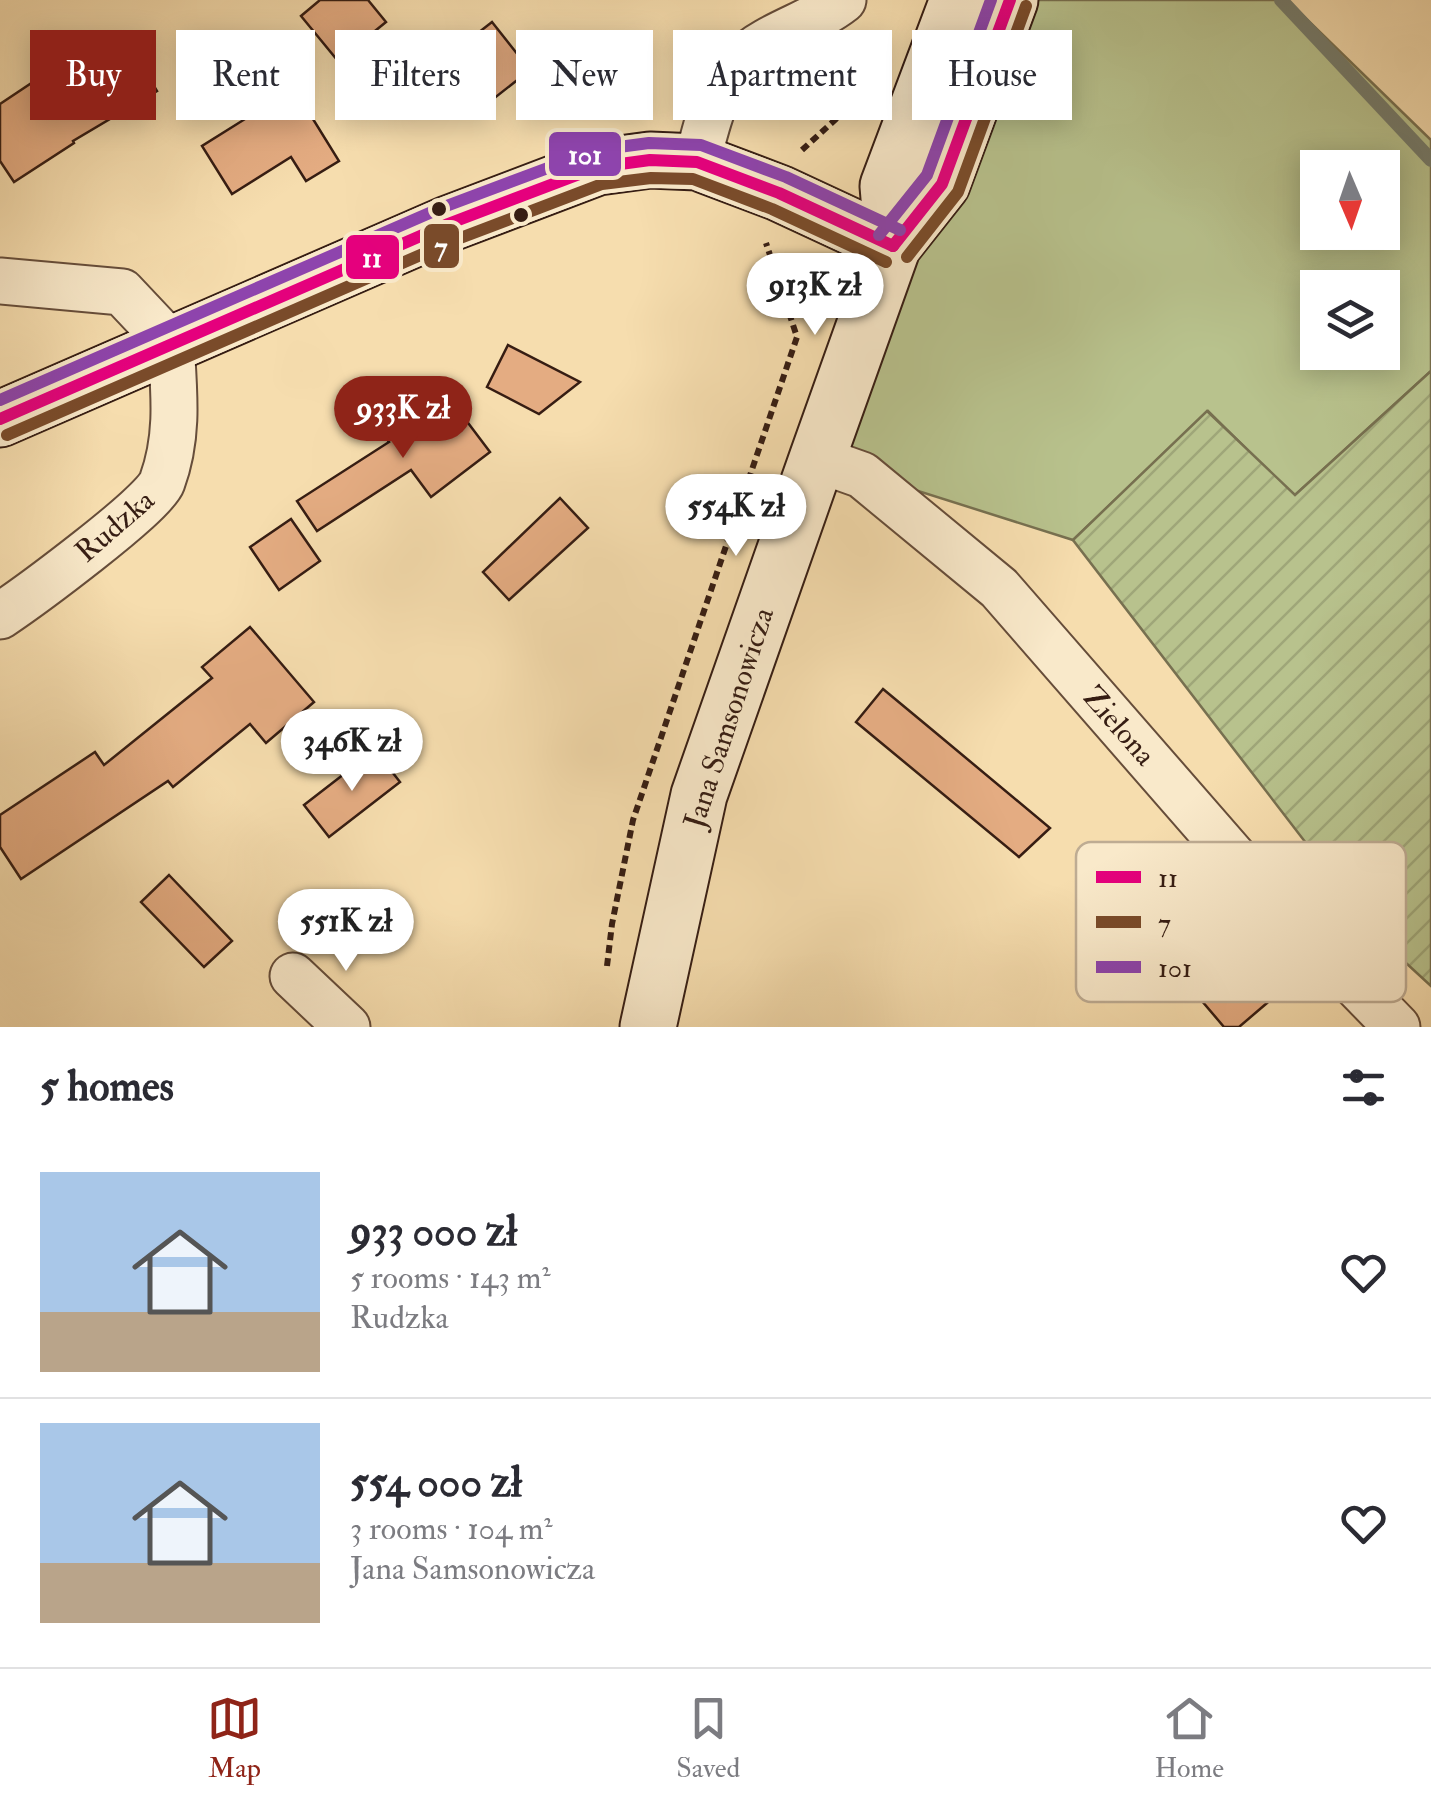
<!DOCTYPE html>
<html lang="en">
<head>
<meta charset="utf-8">
<style>
	body { margin:0; font-family:"IM FELL Double Pica",serif; background:#f2f2f3; color:#2b2b33; height:100vh; display:flex; flex-direction:column; font-size:38px; white-space:nowrap }
	* { box-sizing:border-box; margin:0 }
	p { font-size:32px; color:#7c7c81 }
	.icon { flex:none; width:55px; height:55px; fill:none; stroke:currentColor; stroke-width:2; stroke-linecap:round; stroke-linejoin:round }
	.map { position:relative; height:1027px; overflow:hidden }
	.sheet { display:flex; flex-direction:column; background:#fff; flex:1 }
	.sheet>* { flex:none }
	.hud { position:absolute; left:30px; top:30px; width:1372px; height:90px; display:flex; gap:20px }
	.needle { width:65px; rotate:178deg }
	.buttons { position:absolute; left:1300px; top:150px; display:grid; gap:20px }
	.buttons a { display:grid; place-items:center; width:100px; height:100px; border-radius:0px; background:#fff; box-shadow:0 5px 25px #0003; font-size:50px }
	.price { position:absolute; translate:-50% -85px; padding:0 22px; border-radius:35px; background:#fff; color:#222; font-size:32px; line-height:65px; filter:drop-shadow(0 2px 5px #0008) }
	.price::after { content:''; position:absolute; left:50%; top:60px; width:30px; height:22px; margin-left:-15px; background:inherit; clip-path:polygon(0 0,100% 0,50% 100%) }
	.price.active { background:#8f2418; color:#fff }
	ul { padding:0; list-style:none }
	li { display:flex; align-items:center; gap:30px; height:250px; padding:0 40px }
	li+li { border-top:2px solid #e1e1e2 }
	li span { display:grid; place-items:center; flex:none; width:280px; height:200px; border-radius:0px; color:#555 }
	li>.icon { margin-inline-start:auto }
	span .icon { width:120px; height:120px; fill:#fffc; stroke-width:1 }
	li b { font-size:42px }
	h2 { display:flex; justify-content:space-between; align-items:center; height:120px; padding:0 40px; font-size:42px }
	.pill { padding:0 35px; border-radius:0px; background:#fff; box-shadow:0 5px 25px #0003; font-size:35px; line-height:90px }
	.pill.active { background:#8f2418; color:#fff }
	.dock { display:flex; justify-content:space-around; align-items:center; height:140px; border-top:2px solid #e1e1e2; background:#fff; font-size:28px; color:#7c7c81 }
	.dock a { display:grid; justify-items:center; gap:5px }
	.dock .active { color:#8f2418 }
	.map>svg:first-child { display:block }
	.grass { fill:#b8c28d; stroke:#777050; stroke-width:2.5; fill-rule:evenodd }
	.garden { fill:url(#garden-furrows); stroke:#777050; stroke-width:2.5 }
	.lines { fill:none; stroke-linecap:round; stroke-linejoin:round }
	.stream { stroke:#747c6d; stroke-width:14 }
	.building { fill:#e4ac82; stroke:#361d13; stroke-width:2.5 }
	.street-casing { stroke:#664d3a; stroke-width:49 }
	.secondary-casing { stroke:#361d13; stroke-width:59 }
	.path { stroke:#361d13; stroke-width:6; stroke-dasharray:8 5; stroke-linecap:butt }
	.street { stroke:#f9e9ca; stroke-width:45 }
	.secondary { stroke:#f9e9ca; stroke-width:55 }
	.bus-1-casing { stroke:#f9e9ca; stroke-width:20 }
	.bus-2-casing { stroke:#f9e9ca; stroke-width:20 }
	.bus-3-casing { stroke:#f9e9ca; stroke-width:20 }
	.bus-1 { stroke:#e5007d; stroke-width:12 }
	.bus-2 { stroke:#7a4b2a; stroke-width:12 }
	.bus-3 { stroke:#8e44ad; stroke-width:12 }
	.bus-dot { fill:#361d13; stroke:#f9e9ca; stroke-width:4 }
	.labels { text-anchor:middle; dominant-baseline:central; stroke-width:8; stroke-linejoin:round; paint-order:stroke }
	.street-label { font-size:30px; fill:#361d13; stroke:#f9e9ca }
	.key { fill:#f9e9ca; stroke:#beac93; stroke-width:2.5 }
	.key-label { font-size:28px; fill:#361d13 }
	.line-badge { stroke:#f9e9ca; stroke-width:4 }
	.badge-label { font-size:28px; text-anchor:middle; font-weight:bold; fill:#fff }
</style>
</head>
<body>
<div class="map">
<svg width="1431" height="1027" viewBox="0 0 1431 1027">
	<defs>
		<pattern id="garden-furrows" width="10" height="10" patternUnits="userSpaceOnUse" patternTransform="scale(2.5)"><rect width="10" height="10" fill="#b8c28d"/><path d="M-1 1l2-2M0 10L10 0M9 11l2-2" fill="none" stroke="#9fa679"/></pattern>
	</defs>
	<rect width="100%" height="100%" fill="#f6ddae"/>
	<filter id="stains"><feTurbulence type="fractalNoise" baseFrequency=".002" numOctaves="4"/><feColorMatrix values="0 0 0 0 .2 0 0 0 0 .09 0 0 0 0 .02 0 0 0 .5 -.17"/></filter>
	<radialGradient id="worn" r=".72"><stop offset=".6" stop-color="#630" stop-opacity="0"/><stop offset="1" stop-color="#630" stop-opacity=".3"/></radialGradient>
	<path class="grass" d="M1010,0H1287L1431,140V371L1294,496L1208,411L1073,540L817,459ZM1318,168H1382V232H1318ZM1318,288H1382V352H1318Z"/>
	<polygon class="garden" points="1431,371 1431,986 1317,881 1326,869 1073,540 1207,411 1295,495"/>
	<g class="lines">
		<polyline class="stream" points="1281,0 1431,160"/>
	</g>
	<g class="building">
		<polygon points="320,0 368,0 386,22 338,61 301,16"/>
		<polygon points="492,22 530,70 483,107 446,58"/>
		<polygon points="138,59 157,91 73,141 74,143 14,182 0,161 0,104 33,82 53,111"/>
		<polygon points="287,77 339,161 306,181 291,157 232,194 202,146 261,109 254,98"/>
		<polygon points="508,345 580,382 539,414 487,387"/>
		<polygon points="444,391 490,452 431,497 411,470 317,531 297,501 389,442 384,435"/>
		<polygon points="560,498 588,528 509,600 483,572"/>
		<polygon points="291,519 320,561 279,590 250,547"/>
		<polygon points="250,627 314,702 266,743 250,724 173,787 168,781 21,879 0,847 0,815 95,752 104,765 212,678 202,667"/>
		<polygon points="883,689 930,728 1050,828 1019,857 856,722"/>
		<polygon points="375,750 400,782 329,837 304,805"/>
		<polygon points="169,875 232,941 204,967 141,902"/>
		<polygon points="1171,892 1267,1003 1239,1027 1224,1027 1173,967 1160,978 1123,934"/>
	</g>
	<g class="lines">
		<defs>
			<g id="street">
				<path d="M697,162C710,113 718,69 766,42C792,27 820,18 843,0"/>
				<path d="M0,281L122,292L171,344C174,392 179,436 162,482C154,505 27,598 0,616"/>
				<polyline points="817,459 862,475 999,588 1251,877 1397,1027"/>
				<polyline points="293,976 347,1027"/>
			</g>
			<g id="secondary">
				<polyline points="893,246 888,186 958,0"/>
				<polyline points="0,419 448,224 598,167 650,160 697,162 779,193 893,246"/>
				<polyline points="648,1027 699,795 817,459 893,246 942,184 1010,0"/>
			</g>
		</defs>
		<use href="#street" class="street-casing"/>
		<use href="#secondary" class="secondary-casing"/>
		<g class="path">
			<polyline points="802,150 870,88"/>
			<polyline points="607,966 612,924 633,820 797,337 766,243"/>
		</g>
		<use href="#street" class="street"/>
		<use href="#secondary" class="secondary"/>
		<defs>
			<g id="bus-1">
				<polyline points="893,246 942,184 1010,0"/>
				<polyline points="0,419 448,224 598,167 650,160 697,162 779,193 893,246"/>
			</g>
			<g id="bus-2">
				<polyline points="907,257 958,192 1026,6"/>
				<polyline points="7,435 455,240 602,184 651,178 693,179 772,209 886,262"/>
			</g>
			<g id="bus-3">
				<polyline points="879,235 927,175 991,0"/>
				<polyline points="0,400 441,208 596,150 649,143 701,145 786,177 900,230"/>
			</g>
		</defs>
		<use href="#bus-1" class="bus-1-casing"/>
		<use href="#bus-2" class="bus-2-casing"/>
		<use href="#bus-3" class="bus-3-casing"/>
		<use href="#bus-1" class="bus-1"/>
		<use href="#bus-2" class="bus-2"/>
		<use href="#bus-3" class="bus-3"/>
	</g>
	<g class="bus-dot">
		<circle cx="439" cy="209" r="9"/>
		<circle cx="521" cy="215" r="9"/>
	</g>
	<g class="labels">
		<g class="street-label">
			<text transform="translate(115 526) rotate(-41)">Rudzka</text>
			<text transform="translate(729 718) rotate(-72)">Jana Samsonowicza</text>
			<text transform="translate(1119 726) rotate(49)">Zielona</text>
		</g>
	</g>
	<rect x="1076" y="842" width="330" height="160" rx="15" class="key"/>
	<rect x="1096" y="871" width="45" height="12" fill="#e5007d"/>
	<rect x="1096" y="916" width="45" height="12" fill="#7a4b2a"/>
	<rect x="1096" y="961" width="45" height="12" fill="#8e44ad"/>
	<g class="key-label">
		<text x="1158" y="887">11</text>
		<text x="1158" y="932">7</text>
		<text x="1158" y="977">101</text>
	</g>
	<g class="line-badge">
		<rect x="547" y="130" width="76" height="48" rx="10" fill="#8e44ad"/>
		<rect x="422" y="222" width="39" height="48" rx="10" fill="#7a4b2a"/>
		<rect x="344" y="233" width="57" height="48" rx="10" fill="#e5007d"/>
	</g>
	<g class="badge-label">
		<text x="585" y="164">101</text>
		<text x="441" y="256">7</text>
		<text x="372" y="267">11</text>
	</g>
	<rect width="100%" height="100%" filter="url(#stains)"/>
	<rect width="100%" height="100%" fill="url(#worn)"/>
</svg>
<div class="buttons">
<a><svg class="needle" viewBox="-14 -14 28 28"><path d="M0-13l5 13h-10z" fill="#e53935"/><path d="M0 13l5-13h-10z" fill="#7c7c81"/></svg></a>
<a><svg class="icon" aria-label="layers" viewBox="0 0 24 24"><path d="M12 4l9 5-9 5-9-5zM3 14l9 5 9-5"/></svg></a>
</div>
<b class="price" style="left:815px;top:338px">913K zł</b>
<b class="price active" style="left:403px;top:461px">933K zł</b>
<b class="price" style="left:736px;top:559px">554K zł</b>
<b class="price" style="left:352px;top:794px">346K zł</b>
<b class="price" style="left:346px;top:974px">551K zł</b>
<div class="hud">
<a class="pill active">Buy</a>
<a class="pill">Rent</a>
<a class="pill">Filters</a>
<a class="pill">New</a>
<a class="pill">Apartment</a>
<a class="pill">House</a>
</div>
</div>
<section class="sheet">
<h2>5 homes<svg class="icon" aria-label="filters" viewBox="0 0 24 24"><path d="M4 7h16M4 17h16"/><circle cx="9" cy="7" r="2"/><circle cx="15" cy="17" r="2"/></svg></h2>
<ul>
<li><span style="background:linear-gradient(#a9c7e8 70%,#b9a48a 0)"><svg class="icon" aria-label="home" viewBox="0 0 24 24"><path d="M3 11l9-7 9 7M6 9v11h12V9"/></svg></span><div><b>933 000 zł</b><p>5 rooms · 143 m²</p><p>Rudzka</p></div><svg class="icon" aria-label="heart" viewBox="0 0 24 24"><path d="M12 20l-8-8c-3-5 5-10 8-4 3-6 11-1 8 4z"/></svg></li>
<li><span style="background:linear-gradient(#a9c7e8 70%,#b9a48a 0)"><svg class="icon" aria-label="home" viewBox="0 0 24 24"><path d="M3 11l9-7 9 7M6 9v11h12V9"/></svg></span><div><b>554 000 zł</b><p>3 rooms · 104 m²</p><p>Jana Samsonowicza</p></div><svg class="icon" aria-label="heart" viewBox="0 0 24 24"><path d="M12 20l-8-8c-3-5 5-10 8-4 3-6 11-1 8 4z"/></svg></li>
</ul>
</section>
<nav class="dock">
<a class="active"><svg class="icon" aria-label="map" viewBox="0 0 24 24"><path d="M3 6l6-2 6 2 6-2v14l-6 2-6-2-6 2zM9 4v14M15 6v14"/></svg>Map</a>
<a><svg class="icon" aria-label="saved" viewBox="0 0 24 24"><path d="M7 4h10v16l-5-4-5 4z"/></svg>Saved</a>
<a><svg class="icon" aria-label="home" viewBox="0 0 24 24"><path d="M3 11l9-7 9 7M6 9v11h12V9"/></svg>Home</a>
</nav>
</body>
</html>
